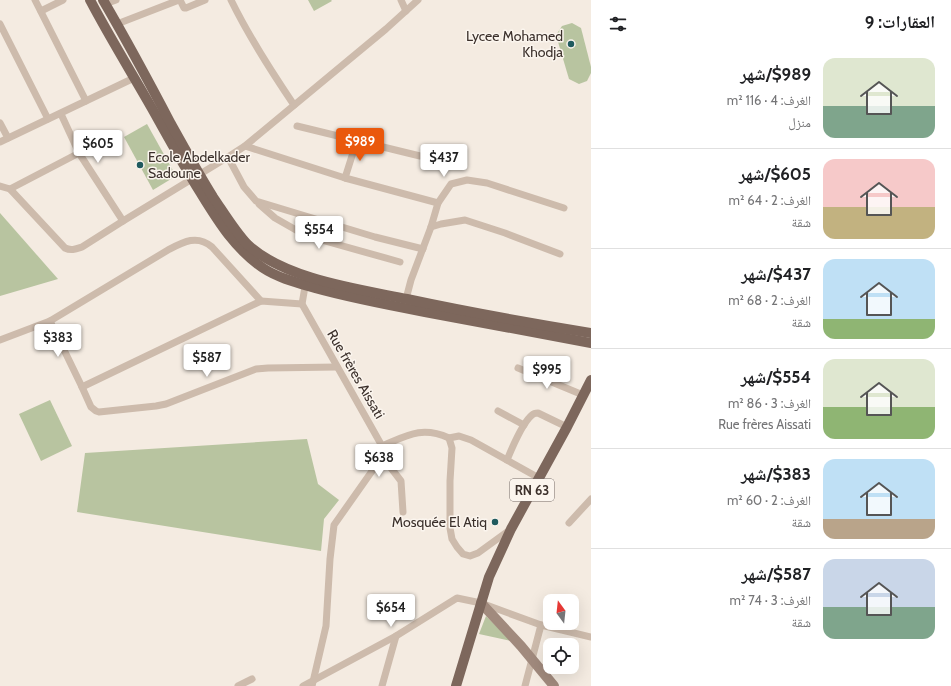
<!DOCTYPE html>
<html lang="ar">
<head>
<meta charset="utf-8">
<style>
	body { margin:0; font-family:Cabin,"Noto Naskh Arabic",sans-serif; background:#f6f6f6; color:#202124; direction:rtl; height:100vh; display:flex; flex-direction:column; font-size:15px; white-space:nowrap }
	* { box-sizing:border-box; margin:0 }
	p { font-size:13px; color:#757577 }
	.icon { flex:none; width:22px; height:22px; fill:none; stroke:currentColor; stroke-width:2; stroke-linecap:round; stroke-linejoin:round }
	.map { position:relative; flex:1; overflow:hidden; direction:ltr }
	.drawer { display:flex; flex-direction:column; background:#fff; width:360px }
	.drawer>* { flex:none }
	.needle { width:26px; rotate:345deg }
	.tools { position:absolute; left:543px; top:594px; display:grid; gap:8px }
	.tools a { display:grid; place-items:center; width:36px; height:36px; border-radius:8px; background:#fff; box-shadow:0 4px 16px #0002; font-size:20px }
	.price { position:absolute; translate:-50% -34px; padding:0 9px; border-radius:4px; background:#fff; color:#222; font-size:13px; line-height:26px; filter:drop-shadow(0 1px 2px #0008) }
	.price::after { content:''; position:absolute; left:50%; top:24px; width:12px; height:9px; margin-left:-6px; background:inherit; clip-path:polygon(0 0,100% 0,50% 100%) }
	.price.current { background:#ea580c; color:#fff }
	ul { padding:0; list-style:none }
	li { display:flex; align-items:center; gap:12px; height:100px; padding:0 16px }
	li+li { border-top:1px solid #e0e0e0 }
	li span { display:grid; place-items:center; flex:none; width:112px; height:80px; border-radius:12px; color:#555 }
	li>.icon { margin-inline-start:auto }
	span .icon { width:48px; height:48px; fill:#fffc; stroke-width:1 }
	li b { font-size:17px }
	h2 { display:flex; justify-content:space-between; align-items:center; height:48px; padding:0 16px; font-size:17px }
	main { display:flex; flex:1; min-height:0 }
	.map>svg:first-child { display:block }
	.green { fill:#b8c4a0 }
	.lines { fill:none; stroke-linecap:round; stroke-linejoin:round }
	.street { stroke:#cdbbac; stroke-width:7 }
	.secondary { stroke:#a18a7d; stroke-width:10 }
	.primary { stroke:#7d675c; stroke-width:10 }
	.poi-dot { fill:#1f5a5e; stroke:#fbf5ee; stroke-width:1.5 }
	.labels { text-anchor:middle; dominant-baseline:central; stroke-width:3; stroke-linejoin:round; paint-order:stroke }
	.shield { fill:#fbf5ee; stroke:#756b66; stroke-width:1 }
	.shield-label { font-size:13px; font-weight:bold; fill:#3b302b }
	.poi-label { font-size:14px; fill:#3b302b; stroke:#fbf5ee; text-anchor:end }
	.street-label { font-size:14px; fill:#3b302b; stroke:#fbf5ee }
</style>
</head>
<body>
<main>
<section class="drawer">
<h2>العقارات: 9<svg class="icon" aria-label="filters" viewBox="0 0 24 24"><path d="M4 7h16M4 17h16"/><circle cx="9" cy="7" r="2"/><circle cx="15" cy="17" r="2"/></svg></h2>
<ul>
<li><span style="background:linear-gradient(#dfe7d0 60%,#7fa58c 0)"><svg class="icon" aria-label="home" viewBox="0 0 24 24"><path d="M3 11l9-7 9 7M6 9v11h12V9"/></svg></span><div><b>$989/شهر</b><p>الغرف: 4 · 116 m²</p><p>منزل</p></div></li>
<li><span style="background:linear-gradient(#f6c9c9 60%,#c2b280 0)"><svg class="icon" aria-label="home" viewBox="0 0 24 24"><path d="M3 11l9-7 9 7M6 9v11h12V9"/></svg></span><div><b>$605/شهر</b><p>الغرف: 2 · 64 m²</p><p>شقة</p></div></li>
<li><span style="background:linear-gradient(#bfe0f5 75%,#8fb573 0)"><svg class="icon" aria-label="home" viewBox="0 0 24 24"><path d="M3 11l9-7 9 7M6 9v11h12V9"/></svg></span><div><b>$437/شهر</b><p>الغرف: 2 · 68 m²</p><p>شقة</p></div></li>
<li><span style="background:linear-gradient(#dfe7d0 60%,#8fb573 0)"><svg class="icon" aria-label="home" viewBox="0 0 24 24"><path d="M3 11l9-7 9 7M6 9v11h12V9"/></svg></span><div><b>$554/شهر</b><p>الغرف: 3 · 86 m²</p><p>Rue frères Aissati</p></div></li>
<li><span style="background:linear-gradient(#bfe0f5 75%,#b9a48a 0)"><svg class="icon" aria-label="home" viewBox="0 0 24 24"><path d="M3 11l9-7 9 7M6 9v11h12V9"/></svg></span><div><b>$383/شهر</b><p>الغرف: 2 · 60 m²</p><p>شقة</p></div></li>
<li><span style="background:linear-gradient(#c9d6e8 60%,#7fa58c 0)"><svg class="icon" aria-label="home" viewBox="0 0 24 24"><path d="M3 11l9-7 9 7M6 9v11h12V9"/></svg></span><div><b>$587/شهر</b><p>الغرف: 3 · 74 m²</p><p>شقة</p></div></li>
</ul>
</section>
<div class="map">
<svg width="591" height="686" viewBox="0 0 591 686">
	<rect width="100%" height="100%" fill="#f4ebe1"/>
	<g class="green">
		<polygon points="308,0 331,0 332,1 314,11"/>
		<polygon points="572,23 581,28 591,67 591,73 587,81 579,84 569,79 556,35 562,26"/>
		<polygon points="147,124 176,176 153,190 124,137"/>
		<polygon points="0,213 58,279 0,296"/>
		<polygon points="50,400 72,446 41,461 19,414"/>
		<polygon points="307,439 318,484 339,500 324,519 321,551 77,512 85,453"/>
		<polygon points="486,616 511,641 479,634"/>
	</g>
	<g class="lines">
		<g class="street">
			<polyline points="35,0 86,101"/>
			<polyline points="180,0 184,8 186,8 205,0"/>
			<path d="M231,0C249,37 271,71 294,105"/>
			<polyline points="401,0 406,11"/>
			<polyline points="105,4 116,0"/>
			<polyline points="41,11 63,0"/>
			<polyline points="0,24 48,119"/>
			<polyline points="117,24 179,0"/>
			<polyline points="61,114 79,153 123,221"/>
			<polyline points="0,123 8,138"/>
			<polyline points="297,126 420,156"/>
			<polyline points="0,142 134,78"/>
			<polyline points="245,146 345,178 438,203"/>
			<polyline points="228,157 244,187 256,201 375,237 423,249"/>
			<polyline points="345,178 357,140"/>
			<path d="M0,186L10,189L65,248C71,251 76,249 82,247L123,221L228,157L245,146L386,29L418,0"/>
			<polyline points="10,189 79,153"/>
			<polyline points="259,204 275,218 296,230 318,239 400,262"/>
			<polyline points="431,227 441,224 465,220 505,233 560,254"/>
			<polyline points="306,281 302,304 382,446 377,464 334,525 330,559 326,626 312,686"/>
			<polyline points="406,299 411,280 431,227 438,203 451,184 467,180 487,183 564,208"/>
			<polyline points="50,321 82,387 91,407 96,411 99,412 156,406 166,404 256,369 268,368 337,367"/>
			<path d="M0,340L50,321L168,250C183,242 197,234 212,247L261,301"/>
			<polyline points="518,368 583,395"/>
			<polyline points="82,387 261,301 302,304"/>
			<polyline points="498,411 524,425"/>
			<polyline points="449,438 459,436 471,440 539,478"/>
			<path d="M507,460C512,448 522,423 532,415C534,413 535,413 538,413L567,427"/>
			<path d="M403,512L401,481L391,468L382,446C408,435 422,426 449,438L452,448L450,481V528L452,539L457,547L463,554L470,556L478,553L511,529"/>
			<polyline points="569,523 591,499"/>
			<polyline points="238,686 252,679"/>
			<polyline points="303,686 396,636 457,598 481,603 541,625 591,637"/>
			<polyline points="382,686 396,636"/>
			<polyline points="525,686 541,625"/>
		</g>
		<polyline class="secondary" points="481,603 521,646 554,686"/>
		<g class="primary">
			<path d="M90,0C110,38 133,75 154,112C169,139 184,166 200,192C218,221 234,248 263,268C278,278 298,283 315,288C351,298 388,305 425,312C480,322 536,333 591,343"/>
			<path d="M103,0C127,41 149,82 171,124C185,149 198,173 213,197C224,213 234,230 247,244C284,279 358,289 407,299C468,312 529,323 591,333"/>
			<polyline points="456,686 489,577 511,529 567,427 591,380"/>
		</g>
	</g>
	<g class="poi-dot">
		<circle cx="571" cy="44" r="4"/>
		<circle cx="140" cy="165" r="4"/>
		<circle cx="495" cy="522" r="4"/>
	</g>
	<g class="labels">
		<rect class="shield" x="510" y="479" width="44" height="22" rx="3"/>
		<g class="shield-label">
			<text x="532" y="490">RN 63</text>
		</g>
		<g class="poi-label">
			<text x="563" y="36">Lycee Mohamed<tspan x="563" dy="16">Khodja</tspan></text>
			<text x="148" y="157" text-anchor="start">Ecole Abdelkader<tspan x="148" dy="16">Sadoune</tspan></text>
			<text x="487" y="522">Mosquée El Atiq</text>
		</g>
		<g class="street-label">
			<text transform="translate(356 374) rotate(60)">Rue frères Aissati</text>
		</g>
	</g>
</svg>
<div class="tools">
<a><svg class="needle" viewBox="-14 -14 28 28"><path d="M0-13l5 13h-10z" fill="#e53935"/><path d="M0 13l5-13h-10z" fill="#757577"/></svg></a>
<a><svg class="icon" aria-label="locate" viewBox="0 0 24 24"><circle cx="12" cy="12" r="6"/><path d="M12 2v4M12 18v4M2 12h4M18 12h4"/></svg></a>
</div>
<b class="price current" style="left:360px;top:162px">$989</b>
<b class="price" style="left:98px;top:164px">$605</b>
<b class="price" style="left:444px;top:178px">$437</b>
<b class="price" style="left:319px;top:250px">$554</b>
<b class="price" style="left:58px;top:358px">$383</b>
<b class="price" style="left:207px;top:378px">$587</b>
<b class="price" style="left:547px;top:390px">$995</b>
<b class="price" style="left:379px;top:478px">$638</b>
<b class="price" style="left:391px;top:628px">$654</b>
</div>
</main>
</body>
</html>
